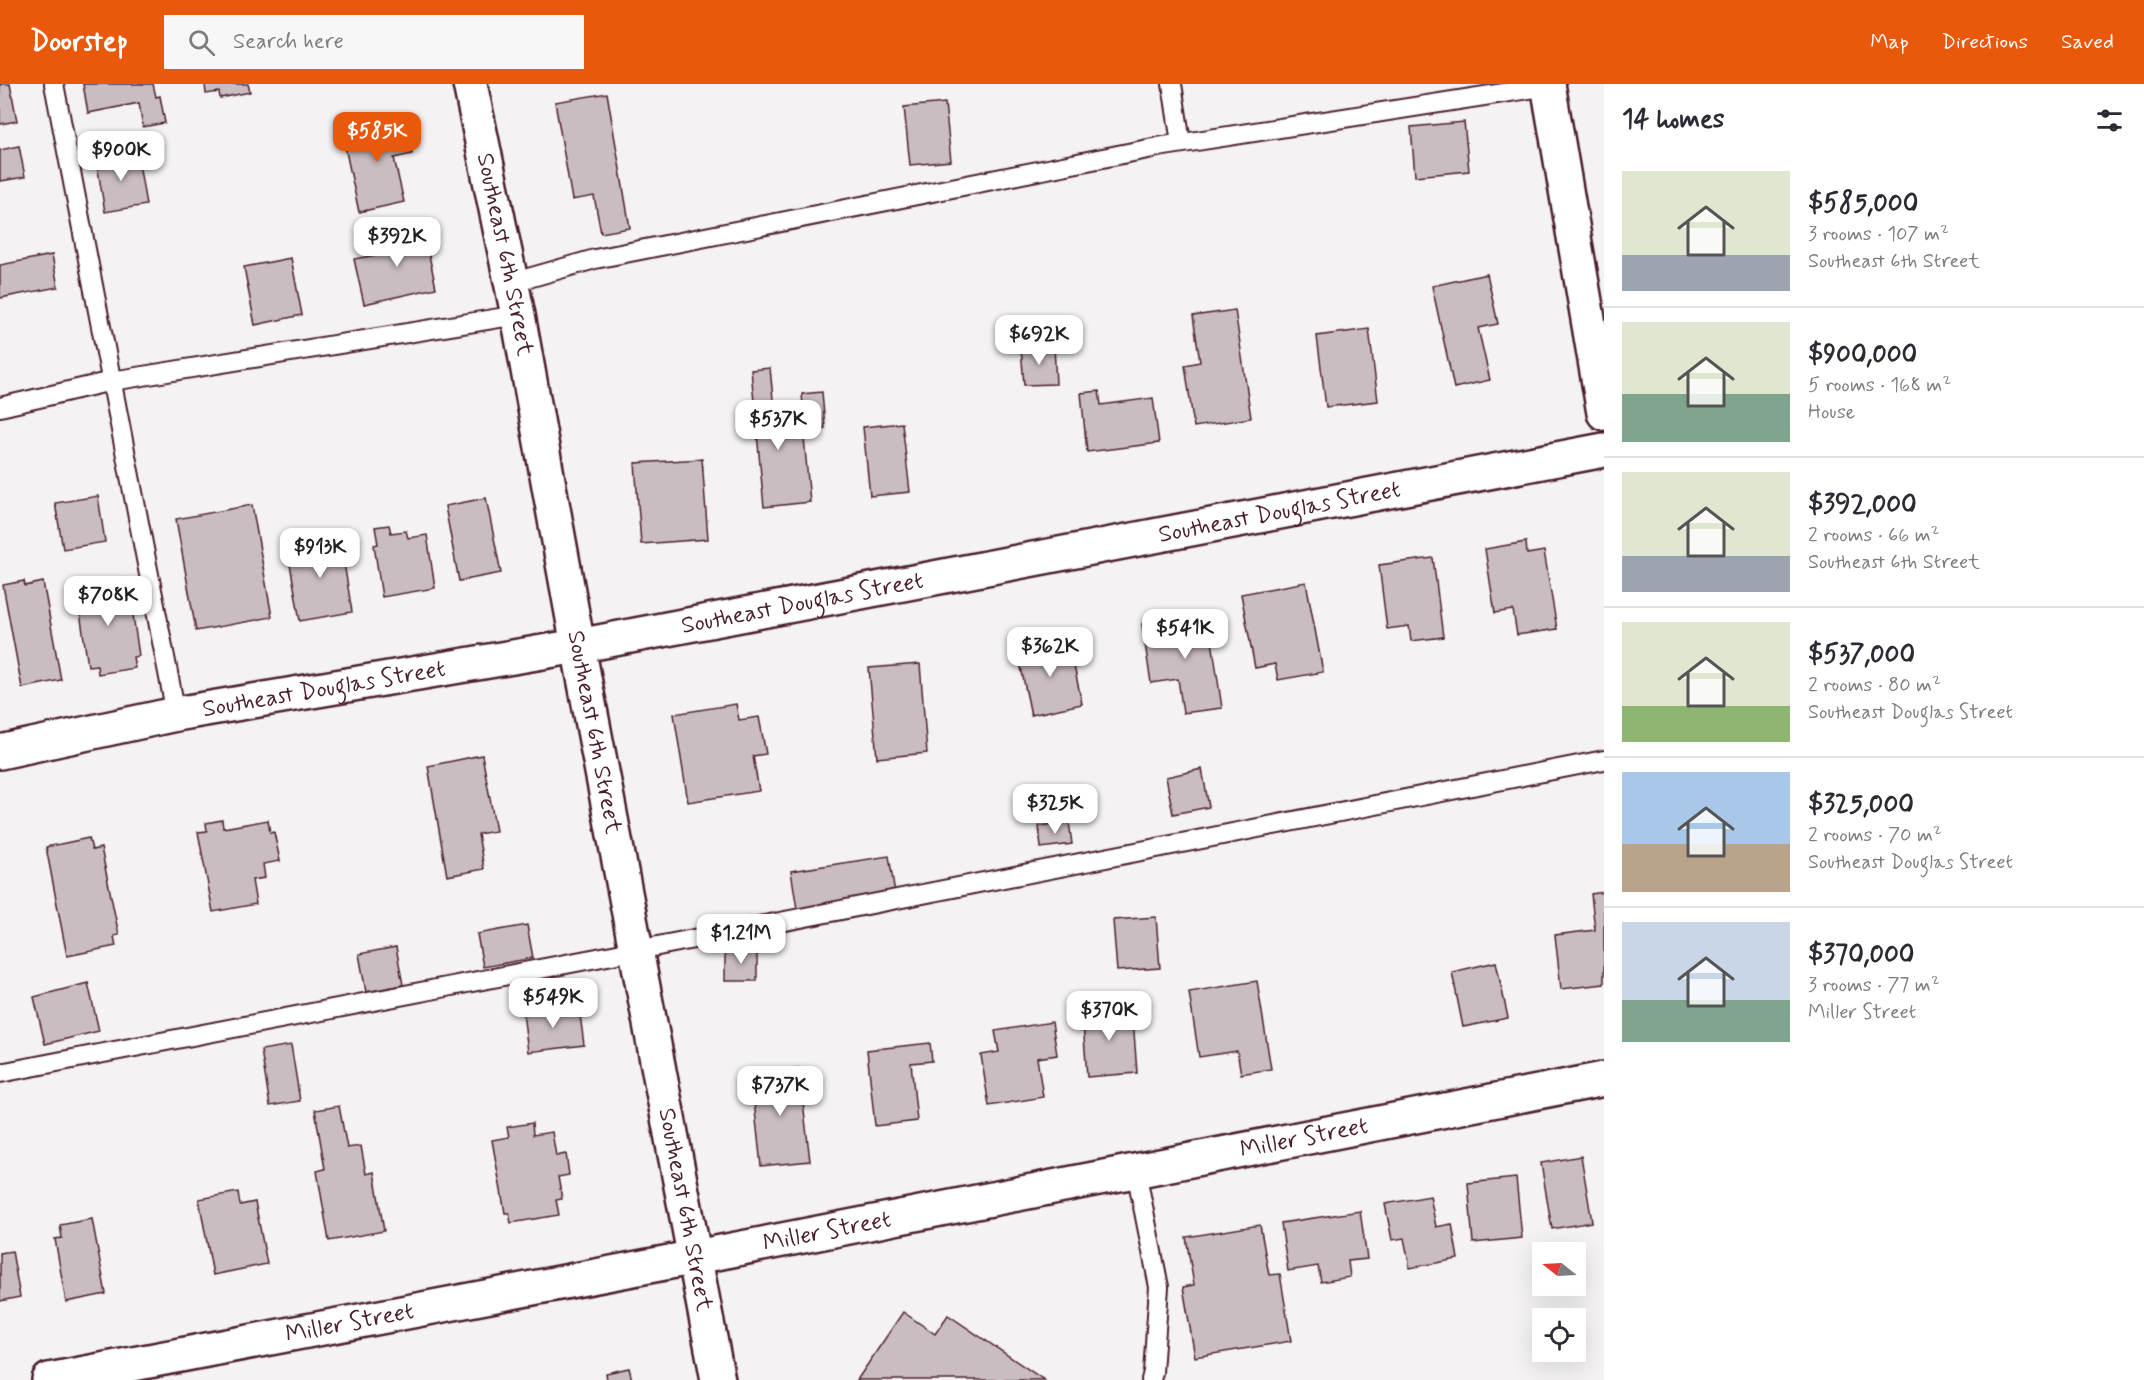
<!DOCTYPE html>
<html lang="en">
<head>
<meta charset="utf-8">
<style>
	body { margin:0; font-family:Mynerve,sans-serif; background:#f7f7f7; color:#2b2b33; height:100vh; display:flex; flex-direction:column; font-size:22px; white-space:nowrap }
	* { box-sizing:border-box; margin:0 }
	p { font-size:20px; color:#7c7c81 }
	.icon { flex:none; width:33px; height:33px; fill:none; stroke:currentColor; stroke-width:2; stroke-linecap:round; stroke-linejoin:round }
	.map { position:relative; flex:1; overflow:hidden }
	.panel { display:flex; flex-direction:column; background:#fff; width:540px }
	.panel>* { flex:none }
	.needle { width:39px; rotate:288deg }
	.tools { position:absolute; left:1532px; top:1158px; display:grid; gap:12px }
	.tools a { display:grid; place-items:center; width:54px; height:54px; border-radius:0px; background:#fff; box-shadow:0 6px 24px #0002; font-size:30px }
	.price { position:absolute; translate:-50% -51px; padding:0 14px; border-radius:12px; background:#fff; color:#222; font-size:20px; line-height:39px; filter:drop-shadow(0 2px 3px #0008) }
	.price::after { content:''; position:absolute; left:50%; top:36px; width:18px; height:14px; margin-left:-9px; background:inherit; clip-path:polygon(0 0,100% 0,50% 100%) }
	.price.active { background:#ea580c; color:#fff }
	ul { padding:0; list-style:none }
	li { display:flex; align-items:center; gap:18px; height:150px; padding:0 18px }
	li+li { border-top:2px solid #e1e1e2 }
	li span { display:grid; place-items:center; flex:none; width:168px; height:120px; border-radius:0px; color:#555 }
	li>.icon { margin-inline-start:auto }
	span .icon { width:72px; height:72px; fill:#fffc; stroke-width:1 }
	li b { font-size:26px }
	h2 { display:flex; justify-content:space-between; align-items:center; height:72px; padding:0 18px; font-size:26px }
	header { display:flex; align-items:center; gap:36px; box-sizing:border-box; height:84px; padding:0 30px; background:#ea580c; color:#fff }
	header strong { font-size:28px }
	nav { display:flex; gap:33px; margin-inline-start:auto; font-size:21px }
	.search { width:420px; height:54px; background:#f7f7f7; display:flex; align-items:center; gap:15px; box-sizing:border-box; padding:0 21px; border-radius:0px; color:#7c7c81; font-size:22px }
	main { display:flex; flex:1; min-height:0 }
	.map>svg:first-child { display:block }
	.building { fill:#cabdc1; stroke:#4a1f2b; stroke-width:1.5 }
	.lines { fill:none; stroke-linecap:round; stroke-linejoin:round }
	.service-casing { stroke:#4a1f2b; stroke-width:22 }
	.minor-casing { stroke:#4a1f2b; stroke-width:38 }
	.tertiary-casing { stroke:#4a1f2b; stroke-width:38 }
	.service { stroke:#fff; stroke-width:18 }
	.minor { stroke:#fff; stroke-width:33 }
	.tertiary { stroke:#fff; stroke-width:33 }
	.labels { text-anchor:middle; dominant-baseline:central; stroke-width:4.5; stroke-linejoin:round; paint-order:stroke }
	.street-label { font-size:24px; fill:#4a1f2b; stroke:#fff }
</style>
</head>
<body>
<header>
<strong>Doorstep</strong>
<div class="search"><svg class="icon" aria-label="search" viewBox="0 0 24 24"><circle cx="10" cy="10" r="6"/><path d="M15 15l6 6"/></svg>Search here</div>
<nav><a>Map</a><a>Directions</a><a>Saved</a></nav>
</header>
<main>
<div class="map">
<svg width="1604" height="1296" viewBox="0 0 1604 1296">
	<rect width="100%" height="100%" fill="#f4f2f2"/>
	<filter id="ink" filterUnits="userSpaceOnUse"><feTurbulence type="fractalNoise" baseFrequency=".0167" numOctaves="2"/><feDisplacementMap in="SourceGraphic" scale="12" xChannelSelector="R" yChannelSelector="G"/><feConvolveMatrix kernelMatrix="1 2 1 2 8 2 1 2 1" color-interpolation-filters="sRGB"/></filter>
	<g filter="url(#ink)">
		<g class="building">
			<polygon points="0,0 10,0 17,37 0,40"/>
			<polygon points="83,0 153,0 156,13 160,12 165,39 143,43 139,19 88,29"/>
			<polygon points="205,0 248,0 250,8 220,14 219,8 206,10"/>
			<polygon points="607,9 630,144 601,149 594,112 572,116 555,18"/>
			<polygon points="945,19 951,77 910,81 904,23"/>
			<polygon points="404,35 412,70 394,74 404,118 359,128 342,49"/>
			<polygon points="1464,38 1469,87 1415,92 1411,43"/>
			<polygon points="19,62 25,93 0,97 0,66"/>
			<polygon points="137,67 146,121 105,128 96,74"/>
			<polygon points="423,143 436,204 364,220 354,175 386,169 383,152"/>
			<polygon points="52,171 58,203 0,214 0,181"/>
			<polygon points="291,174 302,231 255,241 244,183"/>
			<polygon points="1487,190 1498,240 1478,244 1490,296 1454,304 1432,202"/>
			<polygon points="1235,226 1251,334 1194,343 1185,281 1200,278 1193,232"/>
			<polygon points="1369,245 1378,317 1326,323 1317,252"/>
			<polygon points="1054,262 1056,300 1024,301 1021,264"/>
			<polygon points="770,284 777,356 804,354 810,418 764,423 751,286"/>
			<polygon points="1099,307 1101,321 1153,314 1159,359 1087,368 1081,309"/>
			<polygon points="822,308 825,344 805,346 802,310"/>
			<polygon points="902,339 910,408 870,412 863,343"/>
			<polygon points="702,375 708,455 641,460 635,379"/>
			<polygon points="98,412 105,458 63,465 55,419"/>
			<polygon points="486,414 501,489 459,497 445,422"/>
			<polygon points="252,421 272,533 196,547 176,435"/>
			<polygon points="389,441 391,449 406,447 408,454 427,451 435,504 382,513 374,461 378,460 375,443"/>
			<polygon points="340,454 352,528 300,537 287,463"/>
			<polygon points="1526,458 1527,470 1544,467 1557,545 1517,551 1513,526 1495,529 1485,465"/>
			<polygon points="1433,474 1443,553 1411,557 1409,542 1387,545 1379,481"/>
			<polygon points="122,494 128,527 132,524 139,572 133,573 135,584 98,590 97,581 88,582 78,515 89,513 86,500"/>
			<polygon points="24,497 25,502 43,498 61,596 22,604 3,501"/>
			<polygon points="1306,498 1323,588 1278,596 1275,580 1255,584 1241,510"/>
			<polygon points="1208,530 1222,624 1183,629 1178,595 1151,599 1142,540"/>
			<polygon points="1069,558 1082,620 1031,631 1018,569"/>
			<polygon points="920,580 927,669 877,674 869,584"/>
			<polygon points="736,620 739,636 759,633 766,670 753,672 759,707 688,718 674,630"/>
			<polygon points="482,671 496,747 478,750 484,785 447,792 428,682"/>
			<polygon points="1202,685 1209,723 1173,730 1166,693"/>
			<polygon points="222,736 223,744 268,736 270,749 274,748 280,777 263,780 265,794 252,796 256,820 213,828 198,748 207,747 206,739"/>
			<polygon points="1069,738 1072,760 1041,764 1039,742"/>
			<polygon points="89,754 92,766 101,764 119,851 114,852 116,862 67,872 46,763"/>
			<polygon points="889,772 895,809 797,825 791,787"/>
			<polygon points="1604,808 1604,900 1561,905 1555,851 1595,846 1591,810"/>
			<polygon points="1156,833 1160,884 1117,887 1113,836"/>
			<polygon points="527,841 533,874 483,883 477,850"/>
			<polygon points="396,863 403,901 366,908 359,870"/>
			<rect x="725" y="865" width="32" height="32"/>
			<polygon points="1496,878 1508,934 1463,943 1452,888"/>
			<polygon points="1257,897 1271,985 1241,990 1237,967 1199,973 1189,908"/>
			<polygon points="88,899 99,947 45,960 34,913"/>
			<polygon points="1132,922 1137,989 1087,993 1082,926"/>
			<polygon points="579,923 584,961 528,968 523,929"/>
			<polygon points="1052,938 1057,971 1037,974 1043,1013 989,1022 981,971 999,968 995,947"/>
			<polygon points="930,959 932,977 911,979 917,1037 875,1042 867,966"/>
			<polygon points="291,961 300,1017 270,1022 261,966"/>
			<polygon points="799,984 810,1077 761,1082 751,989"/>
			<polygon points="339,1022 347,1064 361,1062 366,1090 374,1088 384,1147 329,1157 317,1087 325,1085 315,1026"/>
			<polygon points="532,1039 533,1051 552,1048 556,1072 566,1070 569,1091 558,1093 562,1115 556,1116 559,1131 511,1139 509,1129 505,1129 492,1056 509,1053 507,1043"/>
			<polygon points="1581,1072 1592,1138 1552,1145 1541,1079"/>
			<polygon points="1516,1094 1522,1154 1473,1159 1468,1099"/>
			<polygon points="238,1108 240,1121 255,1118 267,1180 213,1191 199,1115"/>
			<polygon points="1430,1112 1436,1143 1452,1140 1458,1175 1410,1184 1404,1154 1392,1156 1385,1120"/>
			<polygon points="1360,1127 1367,1175 1348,1177 1350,1193 1321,1198 1318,1182 1288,1187 1281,1139"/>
			<polygon points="92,1135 106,1210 66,1218 55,1155 62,1154 60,1141"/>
			<polygon points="1260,1141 1269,1191 1280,1190 1291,1257 1195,1273 1183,1203 1194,1201 1186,1153"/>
			<polygon points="12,1167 20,1213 0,1217 0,1169"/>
			<polygon points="903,1228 935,1250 948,1231 1044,1296 857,1296"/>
			<polygon points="629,1284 632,1296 607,1296 606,1289"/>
		</g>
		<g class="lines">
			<defs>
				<g id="service">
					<polyline points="54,0 176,630"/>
					<polyline points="1172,0 1181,59"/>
					<polyline points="511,199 595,175 1158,63 1548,2"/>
					<polyline points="0,323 112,297 518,231"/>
					<polyline points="0,989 597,874 1604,676"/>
					<polyline points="1136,1087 1159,1203 1153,1288 1151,1296"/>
				</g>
				<g id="minor">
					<path id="s1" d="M470,0L518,231L578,562L718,1296"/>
					<polyline points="1548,0 1604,329"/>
					<path id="s2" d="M49,1296L696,1173L1604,995"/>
				</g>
				<g id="tertiary">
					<path id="s3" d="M0,668L176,630L578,562L1604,366"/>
				</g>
			</defs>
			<use href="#service" class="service-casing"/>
			<use href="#minor" class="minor-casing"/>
			<use href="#tertiary" class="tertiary-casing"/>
			<use href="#service" class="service"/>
			<use href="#minor" class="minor"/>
			<use href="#tertiary" class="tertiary"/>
		</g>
	</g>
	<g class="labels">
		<g class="street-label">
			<text stroke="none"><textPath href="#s1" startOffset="174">Southeast 6th Street</textPath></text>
			<text stroke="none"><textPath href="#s3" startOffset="1302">Southeast Douglas Street</textPath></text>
			<text stroke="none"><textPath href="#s3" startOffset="816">Southeast Douglas Street</textPath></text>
			<text stroke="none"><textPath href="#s3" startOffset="330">Southeast Douglas Street</textPath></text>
			<text stroke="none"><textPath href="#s1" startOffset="660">Southeast 6th Street</textPath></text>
			<text stroke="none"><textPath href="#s2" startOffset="1278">Miller Street</textPath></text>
			<text stroke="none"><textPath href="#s1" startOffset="1146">Southeast 6th Street</textPath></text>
			<text stroke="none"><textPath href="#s2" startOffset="792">Miller Street</textPath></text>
			<text stroke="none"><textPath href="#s2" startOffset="306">Miller Street</textPath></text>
		</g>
	</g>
</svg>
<div class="tools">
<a><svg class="needle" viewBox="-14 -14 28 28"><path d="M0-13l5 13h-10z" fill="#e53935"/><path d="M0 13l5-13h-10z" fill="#7c7c81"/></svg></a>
<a><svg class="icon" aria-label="locate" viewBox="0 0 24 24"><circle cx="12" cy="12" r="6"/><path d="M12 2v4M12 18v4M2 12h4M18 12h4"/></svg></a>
</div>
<b class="price active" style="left:377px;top:79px">$585K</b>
<b class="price" style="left:121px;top:98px">$900K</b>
<b class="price" style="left:397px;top:184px">$392K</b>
<b class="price" style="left:1039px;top:282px">$692K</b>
<b class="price" style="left:778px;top:367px">$537K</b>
<b class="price" style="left:320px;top:495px">$913K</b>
<b class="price" style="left:108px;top:543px">$708K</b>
<b class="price" style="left:1185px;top:576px">$541K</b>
<b class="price" style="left:1050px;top:594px">$362K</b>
<b class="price" style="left:1055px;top:751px">$325K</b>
<b class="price" style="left:741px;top:881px">$1.21M</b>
<b class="price" style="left:553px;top:945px">$549K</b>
<b class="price" style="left:1109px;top:958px">$370K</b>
<b class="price" style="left:780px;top:1033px">$737K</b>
</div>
<section class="panel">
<h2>14 homes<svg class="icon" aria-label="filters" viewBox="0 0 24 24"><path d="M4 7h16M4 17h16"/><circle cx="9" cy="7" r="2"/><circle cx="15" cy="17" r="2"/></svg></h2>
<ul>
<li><span style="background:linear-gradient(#dfe7d0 70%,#9aa5b1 0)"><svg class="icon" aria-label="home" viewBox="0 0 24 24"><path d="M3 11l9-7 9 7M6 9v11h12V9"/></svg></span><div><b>$585,000</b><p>3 rooms · 107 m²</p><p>Southeast 6th Street</p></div></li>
<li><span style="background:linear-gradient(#dfe7d0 60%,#7fa58c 0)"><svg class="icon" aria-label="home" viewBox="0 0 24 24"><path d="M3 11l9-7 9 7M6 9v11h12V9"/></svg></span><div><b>$900,000</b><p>5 rooms · 168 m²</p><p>House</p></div></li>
<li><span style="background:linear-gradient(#dfe7d0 70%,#9aa5b1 0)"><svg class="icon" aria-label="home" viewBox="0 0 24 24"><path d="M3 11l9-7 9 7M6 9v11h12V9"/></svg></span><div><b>$392,000</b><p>2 rooms · 66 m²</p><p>Southeast 6th Street</p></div></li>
<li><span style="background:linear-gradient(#dfe7d0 70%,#8fb573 0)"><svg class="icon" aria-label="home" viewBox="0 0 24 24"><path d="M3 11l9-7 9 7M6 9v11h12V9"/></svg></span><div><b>$537,000</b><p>2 rooms · 80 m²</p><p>Southeast Douglas Street</p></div></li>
<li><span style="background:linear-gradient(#a9c7e8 60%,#b9a48a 0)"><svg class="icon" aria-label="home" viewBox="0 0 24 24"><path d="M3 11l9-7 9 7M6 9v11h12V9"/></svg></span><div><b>$325,000</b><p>2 rooms · 70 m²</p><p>Southeast Douglas Street</p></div></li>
<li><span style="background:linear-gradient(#c9d6e8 65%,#7fa58c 0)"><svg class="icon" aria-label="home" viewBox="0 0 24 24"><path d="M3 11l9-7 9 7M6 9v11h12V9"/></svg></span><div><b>$370,000</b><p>3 rooms · 77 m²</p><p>Miller Street</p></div></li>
</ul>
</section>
</main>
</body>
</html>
